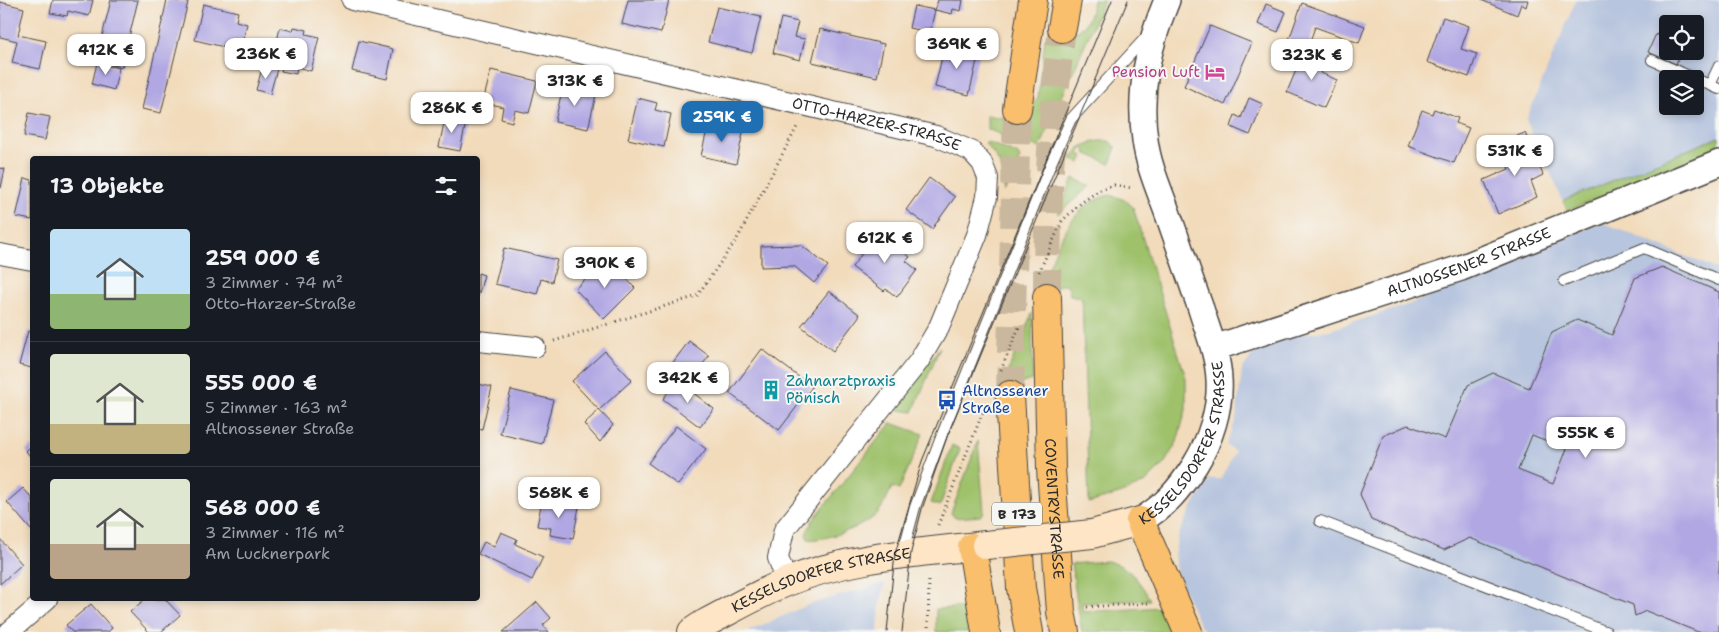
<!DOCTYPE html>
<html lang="de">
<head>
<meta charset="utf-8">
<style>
	body { margin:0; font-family:"Shantell Sans",sans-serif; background:#20242c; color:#f1f3f6; height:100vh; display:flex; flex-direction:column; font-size:19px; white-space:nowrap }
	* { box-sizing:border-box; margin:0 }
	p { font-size:16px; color:#9ea1a6 }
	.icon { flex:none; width:28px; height:28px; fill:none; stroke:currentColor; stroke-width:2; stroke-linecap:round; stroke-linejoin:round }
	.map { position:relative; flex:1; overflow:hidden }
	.details { position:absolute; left:30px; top:156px; width:450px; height:445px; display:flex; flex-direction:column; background:#171b24; border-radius:5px; box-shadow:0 2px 8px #0003 }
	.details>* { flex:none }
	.controls { position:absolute; left:1659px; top:15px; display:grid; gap:10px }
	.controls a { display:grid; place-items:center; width:45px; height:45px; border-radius:5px; background:#171b24; box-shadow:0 2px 8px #0003; font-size:25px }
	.price { position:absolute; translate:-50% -42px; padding:0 11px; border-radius:10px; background:#fff; color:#222; font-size:16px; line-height:32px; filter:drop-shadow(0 1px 2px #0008) }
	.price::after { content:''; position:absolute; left:50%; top:30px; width:15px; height:11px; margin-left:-8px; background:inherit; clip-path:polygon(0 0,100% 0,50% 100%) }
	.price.active { background:#1f6fb2; color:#fff }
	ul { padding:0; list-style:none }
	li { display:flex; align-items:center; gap:15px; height:125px; padding:0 20px }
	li+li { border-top:1px solid #363941 }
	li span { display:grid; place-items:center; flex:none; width:140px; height:100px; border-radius:5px; color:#555 }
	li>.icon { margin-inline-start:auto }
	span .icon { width:60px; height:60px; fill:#fffc; stroke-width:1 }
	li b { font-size:21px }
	h2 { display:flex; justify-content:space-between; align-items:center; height:60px; padding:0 20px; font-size:21px }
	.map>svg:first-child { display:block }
	.industrial { fill:#b7c5de; fill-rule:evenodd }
	.green { fill:#9ec16a; stroke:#64764a }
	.building { fill:#b0a7e3; fill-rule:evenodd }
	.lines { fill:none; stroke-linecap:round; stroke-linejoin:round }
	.trunk-tunnel { stroke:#cab89e; stroke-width:28; stroke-dasharray:28 14; stroke-linecap:butt }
	.service-casing { stroke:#494541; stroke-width:12 }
	.minor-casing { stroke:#494541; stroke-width:22 }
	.tertiary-casing { stroke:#494541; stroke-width:28 }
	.secondary-casing { stroke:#494541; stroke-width:30 }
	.primary-casing { stroke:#494541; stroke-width:30 }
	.trunk-casing { stroke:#494541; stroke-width:30 }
	.path { stroke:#494541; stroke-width:3; stroke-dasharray:1 4; stroke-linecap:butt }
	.service { stroke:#fff; stroke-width:10 }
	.minor { stroke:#fff; stroke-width:20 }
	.tertiary { stroke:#fff; stroke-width:25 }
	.secondary { stroke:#fde5c5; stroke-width:28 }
	.primary { stroke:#f9bf6d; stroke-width:28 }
	.trunk { stroke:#f9bf6d; stroke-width:28 }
	.tram { stroke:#2b2b2b; stroke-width:1 }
	.secondary-bridge-casing { stroke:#494541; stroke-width:30; stroke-linecap:butt }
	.secondary-bridge { stroke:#fde5c5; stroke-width:28 }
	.labels { text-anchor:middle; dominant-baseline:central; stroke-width:4; stroke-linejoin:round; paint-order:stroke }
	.shield { fill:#f6f6f2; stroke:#686867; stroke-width:1 }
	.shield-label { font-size:14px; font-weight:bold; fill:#2b2b2b }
	.hotel-label { font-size:15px; fill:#b23c85; stroke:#f6f6f2; text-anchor:end }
	.street-label { font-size:15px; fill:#2b2b2b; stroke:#f6f6f2 }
	.culture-label { font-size:15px; fill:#0d838f; stroke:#f6f6f2; text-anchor:start }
	.transit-label { font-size:15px; fill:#164399; stroke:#f6f6f2; text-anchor:start }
</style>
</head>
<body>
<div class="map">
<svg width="1719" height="632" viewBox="0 0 1719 632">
	<rect width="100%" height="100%" fill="#f6f6f2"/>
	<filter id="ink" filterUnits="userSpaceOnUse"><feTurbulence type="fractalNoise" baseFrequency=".02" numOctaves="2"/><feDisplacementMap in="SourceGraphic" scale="10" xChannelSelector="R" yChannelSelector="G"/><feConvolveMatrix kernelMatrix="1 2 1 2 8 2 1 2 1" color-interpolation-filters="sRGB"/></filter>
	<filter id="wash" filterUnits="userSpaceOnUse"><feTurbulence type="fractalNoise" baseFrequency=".0096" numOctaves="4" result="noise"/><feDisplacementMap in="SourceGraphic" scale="20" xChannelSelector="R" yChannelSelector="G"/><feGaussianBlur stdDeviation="1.12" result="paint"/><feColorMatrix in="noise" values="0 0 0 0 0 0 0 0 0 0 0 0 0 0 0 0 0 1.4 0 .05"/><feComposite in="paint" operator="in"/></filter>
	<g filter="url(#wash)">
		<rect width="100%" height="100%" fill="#f2dbbb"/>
		<g class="industrial">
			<path d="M1576,0H1719V137L1563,201L1526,120ZM1668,24H1695V51H1668ZM1668,79H1695V106H1668Z"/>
			<polygon points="1602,222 1719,270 1719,632 1207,632 1200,626 1177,574 1174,555 1179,534 1192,507 1210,479 1221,479 1235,451 1226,445 1236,419 1242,370 1252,355 1270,344 1292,335 1329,330 1410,304"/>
			<polygon points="885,583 880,605 878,632 747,632 810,604"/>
		</g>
		<g class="green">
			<path d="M1093,0H1104L1040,148L1026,142L1025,145L987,129V115C1011,120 1025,121 1038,97L1045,38C1074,37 1089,32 1093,0Z"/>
			<polygon points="1719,137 1719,151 1567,211 1563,201"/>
			<path d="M1099,141H1109L1116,147L1110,164L1085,153L1086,150L1082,148L1079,154L1083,156L1080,163L1071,159C1078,146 1085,144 1099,141Z"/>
			<path d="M987,142L1017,154L1020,158L1004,193C1005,172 1000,159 985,144Z"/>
			<polygon points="1073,178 1090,186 1058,214"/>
			<path d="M1110,195L1125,200L1133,207L1186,378V410L1177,442L1164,464L1145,483L1119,494L1089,503L1082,298L1070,295L1068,285H1060L1037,300C1052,263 1064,204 1110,195Z"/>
			<path d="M1032,313L1033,380C1016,384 1005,389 995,402Z"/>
			<polygon points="940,347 913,412 899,410 896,405"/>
			<path d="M891,423L923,434L899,490L892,487C888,496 883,507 877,514C866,526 823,542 808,539L806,534L813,520Z"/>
			<polygon points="978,441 984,512 981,516 955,518 951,513"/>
			<polygon points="952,445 960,449 940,506 931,503"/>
			<path d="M1107,561C1129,566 1139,580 1150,600L1082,603L1083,612L1163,607L1174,632H1082L1071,564Z"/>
			<polygon points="970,607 977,632 936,632 936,609"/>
		</g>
		<g id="blocks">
			<g class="building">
				<polygon points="53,0 93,0 89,16 68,11 67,16 50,13"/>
				<polygon points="111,0 138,0 122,67 96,61"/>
				<polygon points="167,0 188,2 161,113 142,109"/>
				<polygon points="628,0 669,0 661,33 622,24"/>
				<polygon points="938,0 963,0 961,11 953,9 952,14 935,10"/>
				<polygon points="1481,0 1528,0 1526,7 1521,4 1517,15"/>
				<polygon points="0,2 24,8 18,35 46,41 40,69 12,63 17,41 0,37"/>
				<polygon points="1302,3 1365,26 1359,43 1315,27 1308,47 1289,40"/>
				<polygon points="203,4 238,12 236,21 247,24 237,63 225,60 228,48 195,40"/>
				<polygon points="1266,4 1286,12 1278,32 1258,24"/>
				<polygon points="914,6 935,10 930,32 909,28"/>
				<polygon points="717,7 761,17 752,53 708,42"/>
				<polygon points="1443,17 1469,26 1461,49 1477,54 1469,77 1427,62"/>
				<polygon points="781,18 798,22 794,37 805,39 800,60 773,53"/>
				<polygon points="1210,26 1252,43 1225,105 1184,86"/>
				<polygon points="294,27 307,30 306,34 319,37 311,71 297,67 296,74 281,71 283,64 272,62 280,28 293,31"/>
				<polygon points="820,29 884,44 877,77 812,62"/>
				<polygon points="1656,34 1668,39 1668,51 1681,51 1676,64 1648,52"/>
				<polygon points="359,41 393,49 387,79 352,71"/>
				<polygon points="945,44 979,52 969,95 935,87"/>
				<polygon points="1304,51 1326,61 1321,73 1337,80 1324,108 1287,92"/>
				<polygon points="97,63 119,68 114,90 92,84"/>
				<polygon points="263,65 277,69 270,94 256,90"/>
				<polygon points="491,70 537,81 529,113 515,110 512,122 501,119 503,107 483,102"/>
				<polygon points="564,81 579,85 578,91 596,95 588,129 555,122"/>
				<polygon points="638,98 657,103 655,110 671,114 664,147 628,139"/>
				<polygon points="1249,98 1263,104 1250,135 1231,127 1235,115 1241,118"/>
				<polygon points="1434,109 1458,118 1456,123 1469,128 1454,163 1408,146 1422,110 1432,114"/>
				<polygon points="29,113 50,117 45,140 24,136"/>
				<polygon points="445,118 466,122 460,151 439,147"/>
				<polygon points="709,121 744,129 736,164 701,156"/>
				<polygon points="1525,133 1543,175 1531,181 1537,197 1498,214 1484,180 1509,169 1502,152 1515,146 1511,138"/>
				<polygon points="0,168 5,169 1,188 0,188"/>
				<polygon points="25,178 32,180 32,220 16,217"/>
				<polygon points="929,178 955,197 932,229 906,210"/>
				<polygon points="873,229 910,257 906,261 917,270 897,297 886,289 884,291 852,267 866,248 862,244"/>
				<polygon points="801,245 828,266 814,283 794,266 761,267 761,246"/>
				<polygon points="504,248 557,260 552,282 541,279 537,294 495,284"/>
				<polygon points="607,258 635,288 604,319 575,289"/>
				<path d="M1662,267L1719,292V632H1698L1646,611L1635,616L1633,605L1470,538L1444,550L1371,520L1360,494L1383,436L1408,425L1445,439L1468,385L1493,373L1529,388L1552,332L1577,320L1612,335L1635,278ZM1532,435L1567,449L1553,484L1518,470Z"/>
				<polygon points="478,273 484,275 478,297"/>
				<polygon points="829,291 860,315 833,351 801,326"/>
				<polygon points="28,331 32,332 32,368 19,365"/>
				<polygon points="689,341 709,356 691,380 671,365"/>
				<polygon points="762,349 812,387 779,430 729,393"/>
				<polygon points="605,351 632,380 599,410 572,381"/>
				<polygon points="677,380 714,409 700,427 663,399"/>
				<polygon points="478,384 492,387 482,429 478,428"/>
				<polygon points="511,390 553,400 542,444 500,434"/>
				<polygon points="599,410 613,425 600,442 584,424"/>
				<polygon points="676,426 706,449 678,485 648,463"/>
				<polygon points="32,445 32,459 26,451"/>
				<polygon points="23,488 32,498 32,531 7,502"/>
				<polygon points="542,500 579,507 573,539 550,535 551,528 537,526"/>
				<polygon points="501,532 517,539 515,544 543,557 532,580 478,554 484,542 494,547"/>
				<polygon points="0,539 22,564 0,584"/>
				<polygon points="145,599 165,599 180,615 161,632 149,632 130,612"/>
				<polygon points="537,602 551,618 543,625 549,632 503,632"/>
				<polygon points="91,604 112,628 108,632 72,632 66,625"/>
			</g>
		</g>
	</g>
	<g filter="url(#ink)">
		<use href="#blocks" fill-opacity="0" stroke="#494541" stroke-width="1"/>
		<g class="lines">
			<g class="trunk-tunnel">
				<path d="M1047,297C1047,207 1051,118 1062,28"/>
				<polyline points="1010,395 1017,109"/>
			</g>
			<defs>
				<g id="service">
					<polyline points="1652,60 1719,89"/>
					<polyline points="1710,85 1719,66"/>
					<polyline points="1564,281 1644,248 1719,280"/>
					<polyline points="1320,521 1607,632"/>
					<polyline points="903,552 915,507 943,432 1052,161 1071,119 1148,35"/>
				</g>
				<g id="minor">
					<path id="s1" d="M352,0L936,136L971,151L982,163L988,178L987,197L977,235L939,327L919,361L784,530L778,558L787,582"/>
					<polyline points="0,254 32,260"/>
					<polyline points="478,341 535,347"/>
					<polyline points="9,632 47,599"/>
				</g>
				<g id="tertiary">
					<path id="s2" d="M1214,348L1461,268L1719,163"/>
					<path id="s3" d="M1140,521C1166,505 1178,491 1195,465C1210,441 1221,408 1219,379C1218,355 1208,332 1201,309C1189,276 1178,242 1166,209C1158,187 1148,164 1145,140C1138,91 1148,46 1167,0"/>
				</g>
				<g id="secondary">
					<polyline points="1092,534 1140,521"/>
					<path id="s4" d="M692,632L704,624C731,610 758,594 787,582C850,556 918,553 986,545"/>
				</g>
				<g id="primary">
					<polyline points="1140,521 1188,632"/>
					<polyline points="972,547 986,632"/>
				</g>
				<g id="trunk">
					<polyline points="1062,28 1067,0"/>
					<polyline points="1017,109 1033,0"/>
					<path id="s5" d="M1047,297L1051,469L1061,612L1065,632"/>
					<polyline points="1010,395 1021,588 1029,632"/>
				</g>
			</defs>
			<use href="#service" class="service-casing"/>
			<use href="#minor" class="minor-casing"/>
			<use href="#tertiary" class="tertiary-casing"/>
			<use href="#secondary" class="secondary-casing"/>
			<use href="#primary" class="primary-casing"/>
			<use href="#trunk" class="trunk-casing"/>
			<g class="path">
				<polyline points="1039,272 1062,221 1081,203 1098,191 1114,185 1132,188"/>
				<polyline points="554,341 697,296 737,239 797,127"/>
				<polyline points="1001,370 1020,325"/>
				<polyline points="938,525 983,412"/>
				<polyline points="1087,607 1148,603"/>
				<polyline points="928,632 929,578"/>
			</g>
			<use href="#service" class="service"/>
			<use href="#minor" class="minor"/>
			<use href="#tertiary" class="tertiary"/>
			<use href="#secondary" class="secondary"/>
			<use href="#primary" class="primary"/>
			<use href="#trunk" class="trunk"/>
			<g class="tram">
				<polyline points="887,632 895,554 922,461 1112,0"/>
				<polyline points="902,632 911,552 922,509 948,434 1128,0"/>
			</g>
			<defs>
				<polyline id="secondary-bridge" points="986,545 1092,534"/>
			</defs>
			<use href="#secondary-bridge" class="secondary-bridge-casing"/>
			<use href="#secondary-bridge" class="secondary-bridge"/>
		</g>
	</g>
	<defs>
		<symbol id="hotel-bare" viewBox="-9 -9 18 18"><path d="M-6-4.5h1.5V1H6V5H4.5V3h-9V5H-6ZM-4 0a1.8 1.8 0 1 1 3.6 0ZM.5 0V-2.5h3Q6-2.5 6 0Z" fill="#d1479c" stroke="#f6f6f2" stroke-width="2.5" paint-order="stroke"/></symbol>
		<symbol id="building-bare" viewBox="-9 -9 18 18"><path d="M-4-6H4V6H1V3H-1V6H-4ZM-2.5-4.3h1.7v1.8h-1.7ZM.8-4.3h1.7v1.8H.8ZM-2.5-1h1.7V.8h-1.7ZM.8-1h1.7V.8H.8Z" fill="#0f9aa8" stroke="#f6f6f2" stroke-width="2.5" paint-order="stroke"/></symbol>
		<symbol id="bus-bare" viewBox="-9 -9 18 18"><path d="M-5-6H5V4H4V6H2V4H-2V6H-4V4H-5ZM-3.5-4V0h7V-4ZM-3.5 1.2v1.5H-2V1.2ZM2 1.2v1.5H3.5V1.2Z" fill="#1a4fb4" stroke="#f6f6f2" stroke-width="2.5" paint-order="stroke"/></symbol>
	</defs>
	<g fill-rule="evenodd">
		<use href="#hotel-bare" x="1201" y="58" width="28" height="28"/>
		<use href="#building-bare" x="757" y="376" width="28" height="28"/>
		<use href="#bus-bare" x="933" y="386" width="28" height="28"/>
	</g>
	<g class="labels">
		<rect class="shield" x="992" y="502.5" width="50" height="23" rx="4"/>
		<g class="shield-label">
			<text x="1017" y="514">B 173</text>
		</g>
		<g class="hotel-label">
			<text x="1200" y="72">Pension Luft</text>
		</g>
		<g class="street-label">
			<text stroke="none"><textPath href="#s1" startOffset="539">OTTO-HARZER-STRASSE</textPath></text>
			<text stroke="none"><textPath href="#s2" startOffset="269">ALTNOSSENER STRASSE</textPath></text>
			<text stroke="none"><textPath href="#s3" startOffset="94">KESSELSDORFER STRASSE</textPath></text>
			<text stroke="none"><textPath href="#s5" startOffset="212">COVENTRYSTRASSE</textPath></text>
			<text stroke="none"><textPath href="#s4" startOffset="141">KESSELSDORFER STRASSE</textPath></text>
		</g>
		<g class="culture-label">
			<text x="786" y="381">Zahnarztpraxis<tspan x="786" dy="17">Pönisch</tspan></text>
		</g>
		<g class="transit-label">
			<text x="962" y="391">Altnossener<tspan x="962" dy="17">Straße</tspan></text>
		</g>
	</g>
</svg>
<div class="controls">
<a><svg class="icon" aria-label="locate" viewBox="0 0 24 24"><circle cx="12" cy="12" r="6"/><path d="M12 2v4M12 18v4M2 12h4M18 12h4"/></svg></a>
<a><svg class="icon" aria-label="layers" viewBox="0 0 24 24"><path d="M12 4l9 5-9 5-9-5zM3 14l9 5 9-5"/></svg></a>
</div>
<b class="price" style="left:957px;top:70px">369K €</b>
<b class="price" style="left:106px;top:76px">412K €</b>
<b class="price" style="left:266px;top:80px">236K €</b>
<b class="price" style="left:1312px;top:81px">323K €</b>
<b class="price" style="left:575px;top:107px">313K €</b>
<b class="price" style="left:452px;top:134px">286K €</b>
<b class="price active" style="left:722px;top:143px">259K €</b>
<b class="price" style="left:1515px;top:177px">531K €</b>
<b class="price" style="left:885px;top:264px">612K €</b>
<b class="price" style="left:605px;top:289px">390K €</b>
<b class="price" style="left:688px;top:404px">342K €</b>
<b class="price" style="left:1586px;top:459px">555K €</b>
<b class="price" style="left:559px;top:519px">568K €</b>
<section class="details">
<h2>13 Objekte<svg class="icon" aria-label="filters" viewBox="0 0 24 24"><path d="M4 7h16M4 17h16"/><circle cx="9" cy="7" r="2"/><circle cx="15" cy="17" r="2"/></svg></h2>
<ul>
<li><span style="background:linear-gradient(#bfe0f5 65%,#8fb573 0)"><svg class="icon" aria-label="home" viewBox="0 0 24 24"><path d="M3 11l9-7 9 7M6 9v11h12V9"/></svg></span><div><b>259 000 €</b><p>3 Zimmer · 74 m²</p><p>Otto-Harzer-Straße</p></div></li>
<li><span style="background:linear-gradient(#dfe7d0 70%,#c2b280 0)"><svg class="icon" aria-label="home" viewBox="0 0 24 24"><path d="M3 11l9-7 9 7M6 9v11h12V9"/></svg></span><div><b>555 000 €</b><p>5 Zimmer · 163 m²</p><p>Altnossener Straße</p></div></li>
<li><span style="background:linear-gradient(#dfe7d0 65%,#b9a48a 0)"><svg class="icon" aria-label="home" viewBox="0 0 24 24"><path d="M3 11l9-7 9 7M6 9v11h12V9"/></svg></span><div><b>568 000 €</b><p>3 Zimmer · 116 m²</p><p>Am Lucknerpark</p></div></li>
</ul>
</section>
</div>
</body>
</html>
